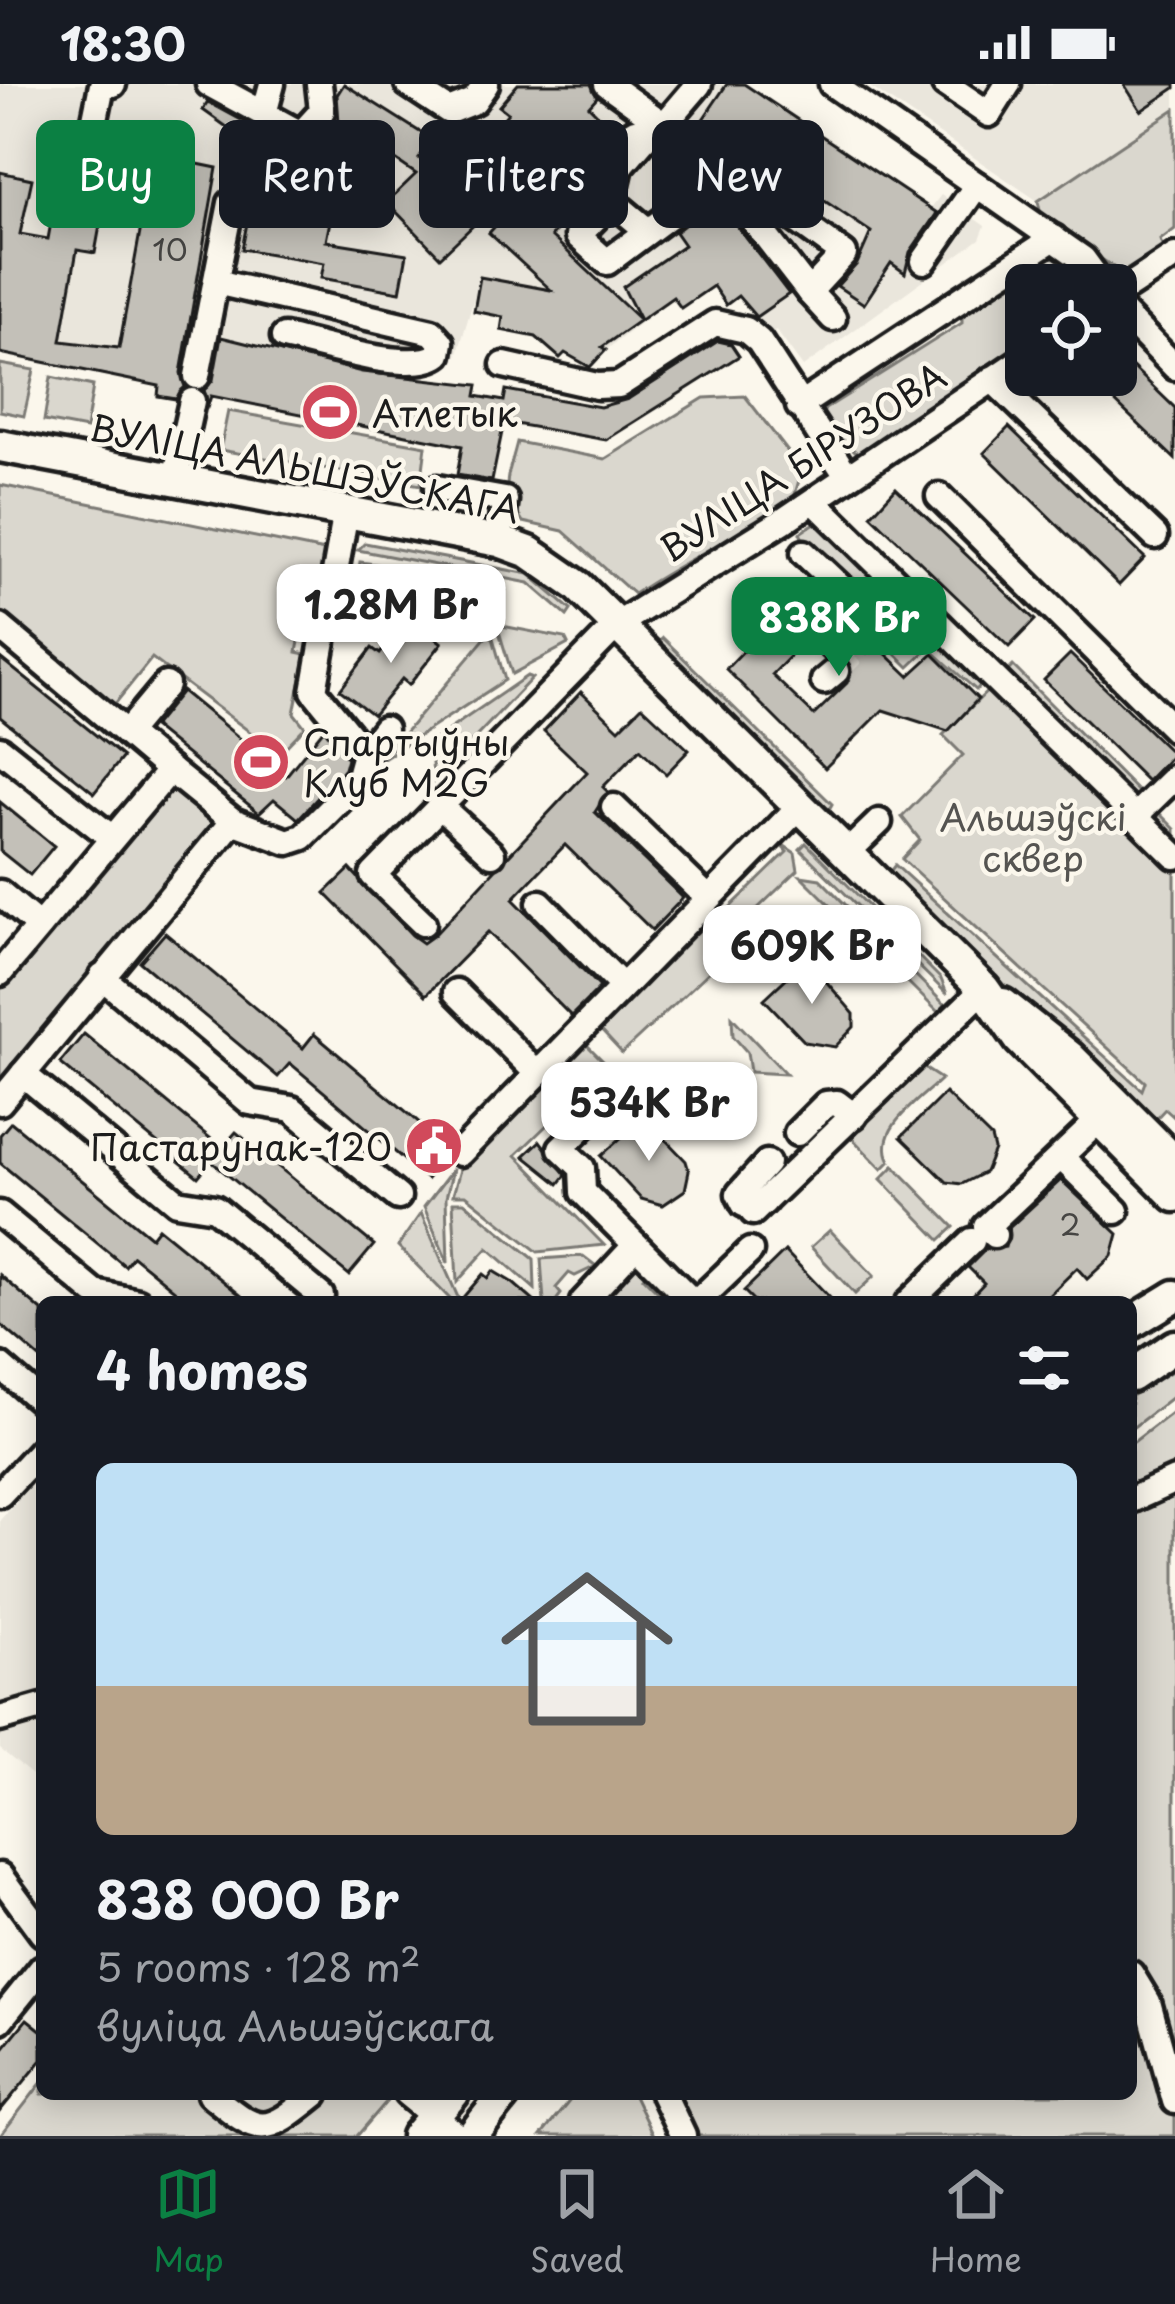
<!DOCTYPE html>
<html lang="en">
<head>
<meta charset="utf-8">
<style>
	body { margin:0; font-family:"Playpen Sans",sans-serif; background:#242831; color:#f1f3f6; height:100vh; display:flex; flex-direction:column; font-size:45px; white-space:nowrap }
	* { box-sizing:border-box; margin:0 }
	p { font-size:39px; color:#9ea1a6 }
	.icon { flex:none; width:66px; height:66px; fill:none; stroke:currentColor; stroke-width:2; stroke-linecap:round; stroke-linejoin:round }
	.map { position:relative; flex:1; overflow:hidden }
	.panel { position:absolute; left:36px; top:1212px; width:1101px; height:804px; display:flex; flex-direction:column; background:#171b24; border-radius:18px; box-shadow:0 6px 30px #0003 }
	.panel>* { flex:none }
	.banner { position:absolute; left:36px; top:36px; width:1104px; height:108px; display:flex; gap:24px }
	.tools { position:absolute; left:1005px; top:180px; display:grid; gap:24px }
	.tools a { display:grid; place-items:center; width:132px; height:132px; border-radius:18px; background:#171b24; box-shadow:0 6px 30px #0003; font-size:60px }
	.price { position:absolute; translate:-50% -102px; padding:0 27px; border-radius:24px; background:#fff; color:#222; font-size:39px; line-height:78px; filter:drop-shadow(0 3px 6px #0008) }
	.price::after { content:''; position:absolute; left:50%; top:72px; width:36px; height:27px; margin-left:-18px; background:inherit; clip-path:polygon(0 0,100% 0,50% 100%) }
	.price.current { background:#0b8043; color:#fff }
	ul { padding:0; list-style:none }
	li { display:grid; align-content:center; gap:24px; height:636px; padding:0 60px }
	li+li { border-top:3px solid #363941 }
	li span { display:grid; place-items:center; height:372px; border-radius:18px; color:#555 }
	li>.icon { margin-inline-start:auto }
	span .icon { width:216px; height:216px; fill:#fffc; stroke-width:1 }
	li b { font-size:51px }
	h2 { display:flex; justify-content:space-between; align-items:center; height:144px; padding:0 60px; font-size:51px }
	.chip { padding:0 42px; border-radius:18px; background:#171b24; box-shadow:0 6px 30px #0003; font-size:42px; line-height:108px }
	.chip.current { background:#0b8043; color:#fff }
	.status { display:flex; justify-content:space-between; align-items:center; height:84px; padding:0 60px; background:#171b24; direction:ltr }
	.status svg { height:33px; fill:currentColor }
	.tab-bar { display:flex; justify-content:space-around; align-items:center; height:168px; border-top:3px solid #363941; background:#171b24; font-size:33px; color:#9ea1a6 }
	.tab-bar a { display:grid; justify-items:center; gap:6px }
	.tab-bar .current { color:#0b8043 }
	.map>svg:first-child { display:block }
	.built { fill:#eae6dc }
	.green { fill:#dad7ce; stroke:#7b7a75; stroke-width:3 }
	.building { fill:#c3c0b8; stroke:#1c1c1c; stroke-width:3; fill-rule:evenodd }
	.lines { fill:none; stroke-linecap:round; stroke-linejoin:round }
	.minor-tunnel { stroke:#dad6cd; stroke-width:24; stroke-dasharray:24 12; stroke-linecap:butt }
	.minor-casing { stroke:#1c1c1c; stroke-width:33 }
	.major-casing { stroke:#1c1c1c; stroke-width:39 }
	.minor { stroke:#fbf7ec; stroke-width:24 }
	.major { stroke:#fbf7ec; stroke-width:30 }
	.labels { text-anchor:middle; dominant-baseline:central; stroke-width:9; stroke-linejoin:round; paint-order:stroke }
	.number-label { font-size:30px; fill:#464543 }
	.poi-label { font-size:36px; fill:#1c1c1c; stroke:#fbf7ec; text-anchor:start }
	.street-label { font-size:36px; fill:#1c1c1c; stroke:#fbf7ec }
	.park-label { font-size:36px; fill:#555451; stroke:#fbf7ec }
</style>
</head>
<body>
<div class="status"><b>18:30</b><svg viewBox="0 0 49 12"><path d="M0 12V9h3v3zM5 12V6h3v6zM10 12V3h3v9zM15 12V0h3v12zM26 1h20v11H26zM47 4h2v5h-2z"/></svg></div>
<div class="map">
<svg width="1175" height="2052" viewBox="0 0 1175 2052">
	<rect width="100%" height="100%" fill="#fbf7ec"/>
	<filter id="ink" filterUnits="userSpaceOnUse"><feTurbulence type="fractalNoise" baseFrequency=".00833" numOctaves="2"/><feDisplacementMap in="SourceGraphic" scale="24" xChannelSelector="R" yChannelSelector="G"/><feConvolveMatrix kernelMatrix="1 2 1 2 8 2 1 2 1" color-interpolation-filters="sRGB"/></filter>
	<g filter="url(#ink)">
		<g class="built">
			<polygon points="0,0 744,0 930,125 941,111 985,142 980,155 803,283 776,246 767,251 738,213 726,221 713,203 681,224 672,214 606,266 551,215 480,194 457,272 406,266 402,287 220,253 209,321 158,312 159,302 0,269"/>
			<polygon points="866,0 1175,0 1175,25 1038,117"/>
			<polygon points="42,1390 42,1699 0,1665 0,1436"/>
		</g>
		<g class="green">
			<polygon points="1175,25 1175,145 1160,156 1165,170 1130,188 1118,186 1042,136 1038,117"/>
			<polygon points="1046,171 1070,176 1086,201 1026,201 1026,263 860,371 819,338 825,325 962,239 962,225"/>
			<polygon points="0,280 34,286 24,332 0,327"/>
			<polygon points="51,293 93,302 86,345 44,337"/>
			<path d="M745,312L802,386L793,417C741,450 686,475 634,510L563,447L523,438C499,399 507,399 517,358L605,375L704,314Z"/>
			<polygon points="228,327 426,362 421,401 220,366"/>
			<polygon points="0,401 329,468 323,507 309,505 297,568 306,570 294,629 305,643 279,670 152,574 110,626 0,531"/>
			<polygon points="821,435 987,595 976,606 929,564 909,583 885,559 891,539 807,464 800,449"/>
			<polygon points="365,459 529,490 571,526 567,532 529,499 358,466"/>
			<polygon points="360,478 405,484 376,521 352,521"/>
			<polygon points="417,486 505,507 487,530 425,529 402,506"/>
			<polygon points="497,541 565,554 568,560 512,590"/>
			<polygon points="491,547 505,596 382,676"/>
			<polygon points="663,554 832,720 828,727 655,561"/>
			<polygon points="1013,582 1175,745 1175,1034 1165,1025 1150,1041 888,790 895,781 1142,1006 1145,998 902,775 920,756 902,733 963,671 943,651"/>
			<polygon points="527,592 532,594 433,698 431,658"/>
			<polygon points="166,695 223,739 0,1008 0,896"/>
			<polygon points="777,757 795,769 798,786 733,848 724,874 622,969 595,940 620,912 626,918 641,904 635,898 700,832 712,841 787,768"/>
			<polygon points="806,759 941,895 947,910 800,765"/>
			<polygon points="801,792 820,795 945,921 938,928"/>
			<polygon points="732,933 786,990 750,988 747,968 733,952"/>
			<polygon points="579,953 608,982 516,1071 604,1161 538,1168 466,1111 453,1111 464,1071"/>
			<path d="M924,984L941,995C920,1016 873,1045 890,1077L882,1085L850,1052Z"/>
			<polygon points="894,1082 954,1143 940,1156 881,1095"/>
			<polygon points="453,1085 446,1114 448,1179 424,1123"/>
			<polygon points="464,1118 534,1175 535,1205 488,1164 457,1198 453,1118"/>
			<polygon points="421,1129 460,1218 453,1218 398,1162"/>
			<polygon points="830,1146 874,1192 855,1210 811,1163"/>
			<polygon points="583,1172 596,1182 575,1192 569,1189 556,1204 561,1210 555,1218 544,1218 541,1175"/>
			<polygon points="642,1178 648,1188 643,1193 668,1218 592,1218 629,1180"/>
			<polygon points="1175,1285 1175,1311 1131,1345 1131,1312"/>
			<polygon points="1175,1326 1175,2052 690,2052 670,2010 1131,2010 1131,1360"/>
			<polygon points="42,1998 42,2010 393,2010 357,2052 0,2052"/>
			<polygon points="575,2010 633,2010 653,2052 541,2052"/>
		</g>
		<g class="building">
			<polygon points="344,0 431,55 419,74 479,136 440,173 387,118 416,90 381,66 350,112 309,84 339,38 337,11"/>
			<polygon points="518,0 591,0 597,13 589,22 610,43 595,51 578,34 522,98 480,61 508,29 499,22"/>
			<polygon points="727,0 744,0 937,129 910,168 905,189 891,179 864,220 837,202 857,180 871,148 723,49 717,58 697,44"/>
			<polygon points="1124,0 1175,0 1175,4 1141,27"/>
			<polygon points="208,18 293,64 301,66 287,86 203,26"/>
			<polygon points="154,71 217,84 181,289 185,303 176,315 158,312 159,302 0,269 0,88 32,95 20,150 48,155 53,128 101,136 95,169 77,166 61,257 119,264"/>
			<polygon points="581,98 592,109 551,152 640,236 623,203 684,161 675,148 717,116 789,210 756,233 738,212 726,221 713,202 681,224 673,213 602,263 606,266 590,283 565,269 560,274 536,253 501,246 503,233 474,227 480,193 551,206 489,149 515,120 537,139 547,136"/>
			<polygon points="251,118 331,132 326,157 407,170 400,208 321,194 324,179 242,165"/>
			<polygon points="221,253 362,288 478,301 476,312 504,317 506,306 600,323 628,315 718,257 731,260 739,272 606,356 504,338 492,397 457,391 462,362 211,312 208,321 204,306 213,296"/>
			<polygon points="1116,267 1175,324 1175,375 1087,291 1116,291"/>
			<polygon points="1009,343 1145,474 1119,501 984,369"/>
			<polygon points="896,404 1035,536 1009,563 871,431"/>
			<path d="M810,497L857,542L853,558L859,567L881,565L909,592L933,570L978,615L948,647L883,626L825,684L726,585ZM805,557L824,575L843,572L852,585L847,599L814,631L772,591Z"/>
			<polygon points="408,533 442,559 409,601 402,595 373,631 340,606 372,564 380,570"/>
			<polygon points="1070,570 1173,670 1147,697 1044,596"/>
			<polygon points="0,574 123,673 94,709 0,633"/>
			<polygon points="182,607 286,692 324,645 347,674 344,685 298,735 274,715 259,729 153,643"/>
			<polygon points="581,608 619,645 642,622 689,666 666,690 640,665 603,703 608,708 595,728 683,814 652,846 565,761 513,815 600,903 571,932 488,848 426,911 325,809 350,785 412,851 423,859 434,851 587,688 544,647"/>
			<polygon points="0,718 54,762 30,791 0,767"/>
			<polygon points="165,849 303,964 314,950 446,1061 444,1074 427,1095 290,979 278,993 140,878"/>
			<polygon points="807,875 854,930 854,943 835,963 805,958 764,915"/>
			<polygon points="84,950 222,1064 236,1048 374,1161 349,1191 211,1077 198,1093 60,979"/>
			<polygon points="945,1009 991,1054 994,1066 985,1088 962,1100 947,1098 901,1053"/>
			<polygon points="644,1033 686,1077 689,1087 685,1106 663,1121 641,1115 601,1072"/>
			<polygon points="11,1038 151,1153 158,1144 249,1218 189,1218 133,1172 125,1182 0,1079 0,1051"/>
			<polygon points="540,1057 566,1091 559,1100 524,1072"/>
			<polygon points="1061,1096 1118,1150 1112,1172 1087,1195 1077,1184 1042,1218 966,1218 984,1199 968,1183 986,1165 1005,1163 1009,1144"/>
			<polygon points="785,1167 834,1218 755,1218 744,1207"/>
			<polygon points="493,1187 513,1199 535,1218 459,1218 483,1190 488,1194"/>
			<polygon points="0,1191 42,1227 42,1276 0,1240"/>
			<polygon points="27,1935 42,1947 42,1976 0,2027 0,1968"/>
		</g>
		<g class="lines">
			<polyline class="minor-tunnel" points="836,587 869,554"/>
			<defs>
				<g id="minor">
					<polyline points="209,0 301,50 322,27 319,0"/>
					<polyline points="408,0 449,27 474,17 486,0"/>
					<polyline points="607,0 844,170 809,208 720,93"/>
					<polyline points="832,0 1083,175 1102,201"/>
					<polyline points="945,0 989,30 1008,0"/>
					<polyline points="264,30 272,0"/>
					<polyline points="94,40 102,1 113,0"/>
					<polyline points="612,117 620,83 653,45"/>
					<polyline points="540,121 568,87 635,47 664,41 699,0"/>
					<polyline points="648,147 612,117 578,152 607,178 728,88"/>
					<polyline points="924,177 977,101"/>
					<path d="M216,198L432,248L441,258L439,270C413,291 318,260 284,253"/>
					<polyline points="809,208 833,234"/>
					<polyline points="1116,211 1175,172"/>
					<polyline points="1116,222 1175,283"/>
					<polyline points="504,281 597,302 619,301 715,239 746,246 759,257 847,392"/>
					<polyline points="197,292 231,119"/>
					<polyline points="992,295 1155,452"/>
					<polyline points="799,322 1054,154"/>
					<polyline points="175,395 192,317"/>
					<polyline points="437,404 505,416 499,457"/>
					<polyline points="939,412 1175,646"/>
					<polyline points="814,417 1175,772"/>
					<polyline points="804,469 881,541 869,554"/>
					<polyline points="0,543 170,686"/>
					<polyline points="824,597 836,587"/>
					<polyline points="126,649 166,601"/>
					<polyline points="0,665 112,754"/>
					<polyline points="365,670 384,645"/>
					<polyline points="440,722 492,770"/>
					<polyline points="614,723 708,814"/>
					<polyline points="1134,733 1175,693"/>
					<polyline points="847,769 879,738"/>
					<polyline points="0,809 39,842"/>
					<polyline points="540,819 622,902"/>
					<polyline points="423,839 373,791 618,540 783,437 1026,273"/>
					<polyline points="0,889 170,686 233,737 288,758 303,753 357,699 365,670 314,607 346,427"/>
					<polyline points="102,893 250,1018 292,1025 398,1113"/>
					<polyline points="456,908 537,989"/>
					<polyline points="23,990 177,1118 215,1124 321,1212"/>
					<polyline points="0,1018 233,737"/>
					<polyline points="607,1019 561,1064 582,1084 583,1108 693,1218"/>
					<polyline points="797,1049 826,1020 837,1019 854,1032"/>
					<polyline points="460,1069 800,722"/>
					<polyline points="1062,1074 1116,1127"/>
					<polyline points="764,1118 744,1120 739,1110 767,1079"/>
					<polyline points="753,1128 984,905"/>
					<polyline points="0,1130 95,1209 138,1218"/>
					<polyline points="994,1151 986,1143 1098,1037"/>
					<polyline points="583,1218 636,1161"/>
					<polyline points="697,1218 750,1167"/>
					<polyline points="909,1218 972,1157"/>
					<polyline points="0,1282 42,1318"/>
					<polyline points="0,1410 42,1365"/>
					<polyline points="1131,1416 1175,1396"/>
					<polyline points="0,1635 42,1623"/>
					<polyline points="0,1792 42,1849"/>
					<polyline points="1131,1890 1148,1918 1175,2017"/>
					<polyline points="0,1936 42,1884"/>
					<path d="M210,2010C261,2052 264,2052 316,2010"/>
					<polyline points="407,2010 458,2052"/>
					<polyline points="663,2010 683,2052"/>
				</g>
				<g id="major">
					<polyline points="0,362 499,457 529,468 578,502 984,905 1020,956 1175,1112"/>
					<polyline points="1003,920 1070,973 1175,1078"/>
					<polyline points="1131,1239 1175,1212"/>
					<polyline points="1131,1292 1175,1262"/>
					<polyline points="417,2052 453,2010"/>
					<polyline points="472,2052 505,2010"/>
				</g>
			</defs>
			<use href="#minor" class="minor-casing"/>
			<use href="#major" class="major-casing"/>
			<use href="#minor" class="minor"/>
			<use href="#major" class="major"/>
		</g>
	</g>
	<defs>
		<symbol id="stadium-disc" viewBox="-11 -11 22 22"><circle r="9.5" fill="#d1495b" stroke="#fbf7ec"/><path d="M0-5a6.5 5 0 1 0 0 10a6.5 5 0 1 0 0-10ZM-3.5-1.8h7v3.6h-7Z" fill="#fff"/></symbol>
		<symbol id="civic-disc" viewBox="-11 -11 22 22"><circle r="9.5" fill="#d1495b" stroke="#fbf7ec"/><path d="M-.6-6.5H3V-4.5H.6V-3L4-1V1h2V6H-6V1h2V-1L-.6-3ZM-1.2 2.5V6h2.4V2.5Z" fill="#fff"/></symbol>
	</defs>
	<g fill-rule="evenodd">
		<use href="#stadium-disc" x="297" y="295" width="66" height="66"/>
		<use href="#stadium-disc" x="228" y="645" width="66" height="66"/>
		<use href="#civic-disc" x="401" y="1029" width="66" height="66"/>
	</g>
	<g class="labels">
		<g class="number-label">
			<text x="170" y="164">10</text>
			<text x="1070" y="1139">2</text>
		</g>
		<g class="poi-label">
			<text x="372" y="328">Атлетык</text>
			<text x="303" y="657">Спартыўны<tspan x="303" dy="41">Клуб M2G</tspan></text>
			<text x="392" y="1062" text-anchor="end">Пастарунак-120</text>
		</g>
		<g class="street-label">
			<text transform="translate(802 377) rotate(-33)">ВУЛІЦА БІРУЗОВА</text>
			<text transform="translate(305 383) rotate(11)">ВУЛІЦА АЛЬШЭЎСКАГА</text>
		</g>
		<g class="park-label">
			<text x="1033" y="732">Альшэўскі<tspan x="1033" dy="41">сквер</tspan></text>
		</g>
	</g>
</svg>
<div class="tools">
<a><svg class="icon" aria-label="locate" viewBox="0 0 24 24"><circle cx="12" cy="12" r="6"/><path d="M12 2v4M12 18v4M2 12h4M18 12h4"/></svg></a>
</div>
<b class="price" style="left:391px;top:582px">1.28M Br</b>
<b class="price current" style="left:839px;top:595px">838K Br</b>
<b class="price" style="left:812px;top:923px">609K Br</b>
<b class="price" style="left:649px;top:1080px">534K Br</b>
<div class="banner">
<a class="chip current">Buy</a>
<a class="chip">Rent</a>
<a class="chip">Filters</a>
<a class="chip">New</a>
</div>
<section class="panel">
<h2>4 homes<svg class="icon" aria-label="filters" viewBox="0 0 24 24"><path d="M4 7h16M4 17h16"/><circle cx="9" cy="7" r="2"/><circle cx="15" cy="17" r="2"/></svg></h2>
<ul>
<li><span style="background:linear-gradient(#bfe0f5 60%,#b9a48a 0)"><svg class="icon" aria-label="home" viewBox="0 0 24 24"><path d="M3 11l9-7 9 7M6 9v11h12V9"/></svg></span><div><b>838 000 Br</b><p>5 rooms · 128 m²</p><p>вуліца Альшэўскага</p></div></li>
</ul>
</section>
</div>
<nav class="tab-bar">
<a class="current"><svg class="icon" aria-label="map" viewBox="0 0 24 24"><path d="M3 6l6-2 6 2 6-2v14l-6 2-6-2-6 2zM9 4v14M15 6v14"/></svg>Map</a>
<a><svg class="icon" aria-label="saved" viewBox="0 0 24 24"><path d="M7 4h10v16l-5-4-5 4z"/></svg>Saved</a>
<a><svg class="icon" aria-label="home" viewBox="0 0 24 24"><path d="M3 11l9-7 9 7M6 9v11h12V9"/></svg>Home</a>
</nav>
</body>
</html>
